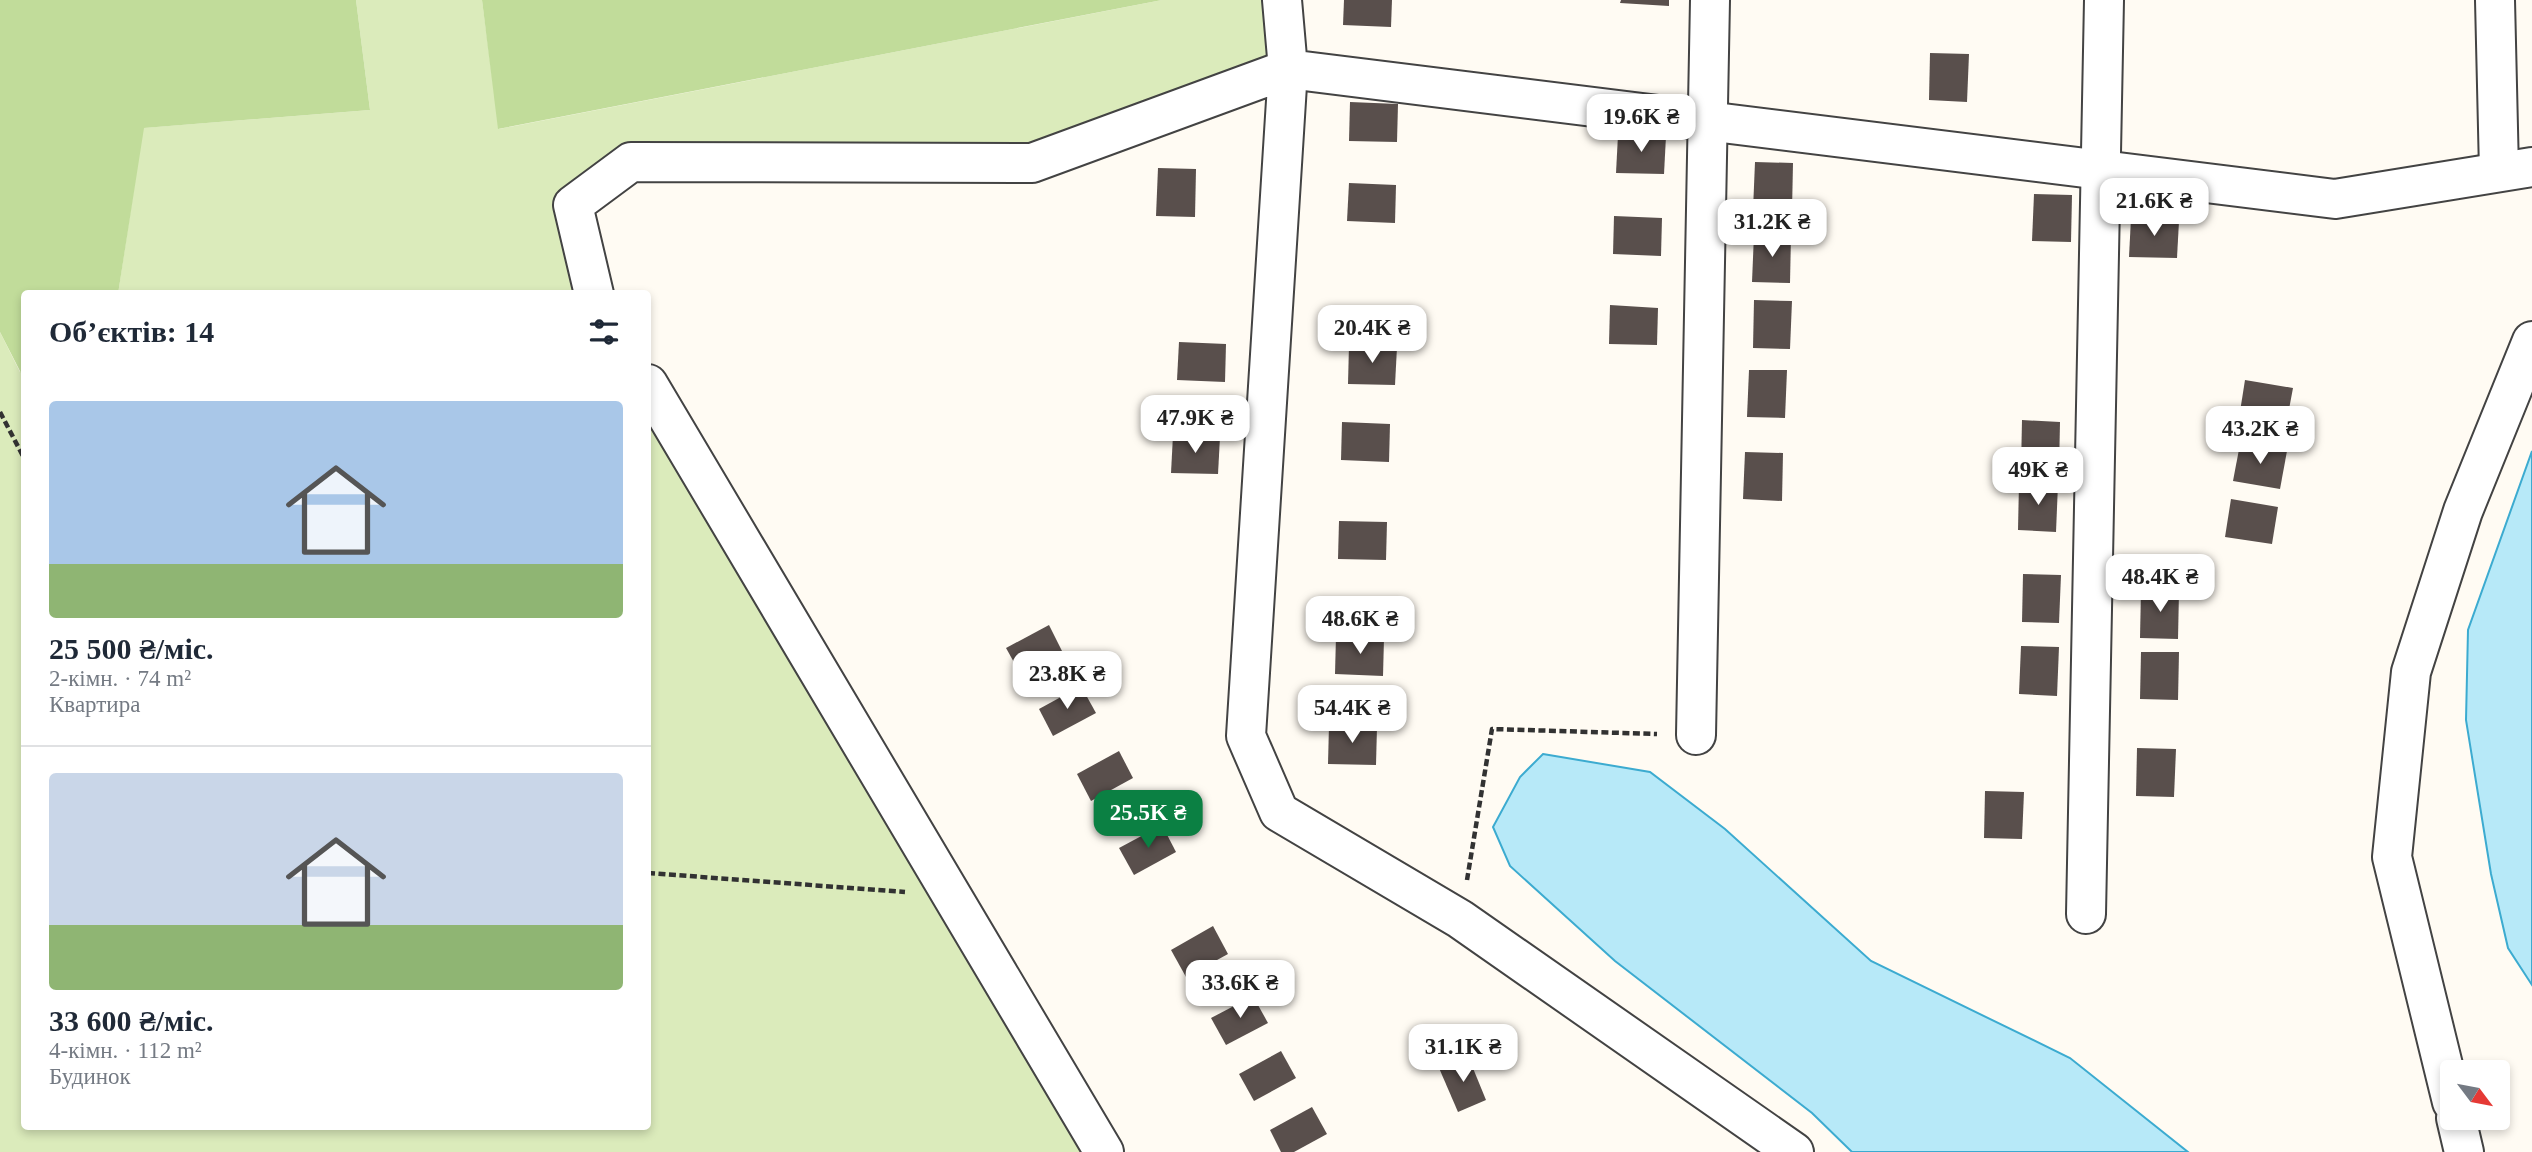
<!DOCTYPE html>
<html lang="uk">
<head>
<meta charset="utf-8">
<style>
	body { margin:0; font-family:"Times New Roman",serif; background:#f2f2f3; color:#1f2937; height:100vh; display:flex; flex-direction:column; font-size:26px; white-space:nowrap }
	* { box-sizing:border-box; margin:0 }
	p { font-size:23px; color:#747a83 }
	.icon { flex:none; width:38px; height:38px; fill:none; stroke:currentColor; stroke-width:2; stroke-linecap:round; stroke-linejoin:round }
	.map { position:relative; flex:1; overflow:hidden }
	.side { position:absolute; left:21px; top:290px; width:630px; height:840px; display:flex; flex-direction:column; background:#fff; border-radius:7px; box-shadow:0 4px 10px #0003 }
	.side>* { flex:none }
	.needle { width:46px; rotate:122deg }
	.controls { position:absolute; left:2440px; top:1060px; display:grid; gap:14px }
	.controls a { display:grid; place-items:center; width:70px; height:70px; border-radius:7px; background:#fff; box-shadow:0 4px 10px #0003; font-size:35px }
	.price { position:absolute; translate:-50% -60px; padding:0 16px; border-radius:14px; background:#fff; color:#222; font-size:23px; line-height:46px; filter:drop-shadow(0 2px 4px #0008) }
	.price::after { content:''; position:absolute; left:50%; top:42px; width:21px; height:16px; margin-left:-10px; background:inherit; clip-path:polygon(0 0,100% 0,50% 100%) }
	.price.on { background:#0b8043; color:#fff }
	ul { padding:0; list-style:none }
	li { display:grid; align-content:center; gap:14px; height:371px; padding:0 28px }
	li+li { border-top:2px solid #e0e1e3 }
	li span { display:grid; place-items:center; height:217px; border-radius:7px; color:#555 }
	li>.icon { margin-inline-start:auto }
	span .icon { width:126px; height:126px; fill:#fffc; stroke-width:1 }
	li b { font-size:30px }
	h2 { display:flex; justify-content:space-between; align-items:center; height:84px; padding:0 28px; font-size:30px }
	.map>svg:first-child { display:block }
	.green { fill:#dbebbb }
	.forest { fill:#c1dc9a }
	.water { fill:#b7e9f8; stroke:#3cabd0; stroke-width:2 }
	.building { fill:#594f4c }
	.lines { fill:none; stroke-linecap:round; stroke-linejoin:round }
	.minor-casing { stroke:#434343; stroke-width:42 }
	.path { stroke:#323232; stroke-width:4.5; stroke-dasharray:7 3.5; stroke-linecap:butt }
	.minor { stroke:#fff; stroke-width:38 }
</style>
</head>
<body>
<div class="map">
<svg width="2532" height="1152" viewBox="0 0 2532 1152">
	<rect width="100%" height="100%" fill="#fffbf3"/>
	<g class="green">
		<polygon points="356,0 482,0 499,129 1162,0 1282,0 1288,69 1032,163 631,163 573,206 594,294 118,294 143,128 370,110"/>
		<polygon points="0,332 20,372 24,372 24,1127 648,1127 648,384 1104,1152 0,1152"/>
	</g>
	<g class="forest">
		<polygon points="0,0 356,0 370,110 144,128 118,294 24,294 24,372 21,373 0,332"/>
		<polygon points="482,0 1162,0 498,129"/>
	</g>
	<g class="water">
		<polygon points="2532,451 2532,985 2508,948 2491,874 2466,720 2468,630"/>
		<polygon points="1543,754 1650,772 1725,829 1871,961 2070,1058 2188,1152 1852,1152 1812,1113 1615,961 1510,866 1493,827 1520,777"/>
	</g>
	<g class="building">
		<polygon points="1344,0 1392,0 1391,27 1343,25"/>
		<polygon points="1621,0 1669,0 1669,6 1620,3"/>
		<polygon points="1930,53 1969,54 1967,102 1929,100"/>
		<polygon points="1350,102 1398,104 1397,142 1349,141"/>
		<polygon points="1618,135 1666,136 1664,174 1616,173"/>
		<polygon points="1755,162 1793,163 1792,211 1753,210"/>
		<polygon points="1158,168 1196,169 1195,217 1156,216"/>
		<polygon points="1349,183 1396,185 1395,223 1347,221"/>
		<polygon points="2034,194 2072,195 2071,242 2032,241"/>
		<polygon points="1614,216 1662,218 1661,256 1613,254"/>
		<polygon points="2131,218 2179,221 2177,258 2129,257"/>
		<polygon points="1754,234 1791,235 1790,283 1752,282"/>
		<polygon points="1754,300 1792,301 1790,349 1753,348"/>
		<polygon points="1610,305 1658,308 1657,345 1609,344"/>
		<polygon points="1179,342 1226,344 1225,382 1177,380"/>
		<polygon points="1349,345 1397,347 1395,385 1348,384"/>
		<polygon points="1749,370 1787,370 1785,418 1747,417"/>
		<polygon points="2245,380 2293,388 2286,425 2239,418"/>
		<polygon points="2022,420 2060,422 2059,470 2021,469"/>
		<polygon points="1342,422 1390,424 1389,462 1341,460"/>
		<polygon points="1173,435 1220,437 1218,474 1171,473"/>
		<polygon points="2240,444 2287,451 2280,489 2233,481"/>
		<polygon points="1745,452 1783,453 1782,501 1743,499"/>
		<polygon points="2019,483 2058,484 2056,532 2018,530"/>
		<polygon points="2231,499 2278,507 2272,544 2225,537"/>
		<polygon points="1339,521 1387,522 1386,560 1338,559"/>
		<polygon points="2023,574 2061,575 2059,623 2022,622"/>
		<polygon points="2141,590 2179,591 2178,639 2140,638"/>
		<polygon points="1049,625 1063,653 1021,675 1006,648"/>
		<polygon points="1336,636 1384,638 1383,676 1335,674"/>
		<polygon points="2021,646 2059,647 2057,696 2019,694"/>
		<polygon points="2141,652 2179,652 2178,700 2140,699"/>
		<polygon points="1081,686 1096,713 1053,736 1039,709"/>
		<polygon points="1329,725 1377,727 1376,765 1328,764"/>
		<polygon points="2137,748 2176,749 2174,797 2136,796"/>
		<polygon points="1119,751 1133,778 1091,801 1077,774"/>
		<polygon points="1985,791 2024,792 2022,839 1984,838"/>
		<polygon points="1162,825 1176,852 1134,875 1119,848"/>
		<polygon points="1213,926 1228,954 1186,977 1171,950"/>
		<polygon points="1253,996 1268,1023 1226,1045 1211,1018"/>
		<polygon points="1281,1051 1296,1078 1254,1101 1239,1074"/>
		<polygon points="1468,1056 1486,1100 1458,1112 1439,1068"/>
		<polygon points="1312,1107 1327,1134 1294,1152 1281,1152 1270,1130"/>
	</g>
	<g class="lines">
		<defs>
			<g id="minor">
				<polyline points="1282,0 1288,69 2335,199 2532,167"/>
				<polyline points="2495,0 2499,171"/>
				<polyline points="594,294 573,205 631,162 1032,163 1288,69 1246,736 1279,812 1460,919 1794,1152"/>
				<polyline points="648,384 1104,1152"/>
				<polyline points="1696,735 1710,0"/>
				<polyline points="2086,914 2104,0"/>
				<polyline points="2452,1102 2392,857 2411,672 2463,511 2532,341"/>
				<polyline points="2456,1118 2464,1152"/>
			</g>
		</defs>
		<use href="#minor" class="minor-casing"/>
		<g class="path">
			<polyline points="0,412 24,458"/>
			<polyline points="648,873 905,892"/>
			<polyline points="1467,880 1492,729 1657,734"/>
		</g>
		<use href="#minor" class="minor"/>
	</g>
</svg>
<div class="controls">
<a><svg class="needle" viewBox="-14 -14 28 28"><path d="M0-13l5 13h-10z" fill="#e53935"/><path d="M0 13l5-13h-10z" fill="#747a83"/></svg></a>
</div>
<b class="price" style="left:1641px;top:154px">19.6K ₴</b>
<b class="price" style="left:2154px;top:238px">21.6K ₴</b>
<b class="price" style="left:1772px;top:259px">31.2K ₴</b>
<b class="price" style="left:1372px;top:365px">20.4K ₴</b>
<b class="price" style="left:1195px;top:455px">47.9K ₴</b>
<b class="price" style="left:2260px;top:466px">43.2K ₴</b>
<b class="price" style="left:2038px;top:507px">49K ₴</b>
<b class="price" style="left:2160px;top:614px">48.4K ₴</b>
<b class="price" style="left:1360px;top:656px">48.6K ₴</b>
<b class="price" style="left:1067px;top:711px">23.8K ₴</b>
<b class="price" style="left:1352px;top:745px">54.4K ₴</b>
<b class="price on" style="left:1148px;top:850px">25.5K ₴</b>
<b class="price" style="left:1240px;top:1020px">33.6K ₴</b>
<b class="price" style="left:1463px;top:1084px">31.1K ₴</b>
<section class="side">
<h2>Об’єктів: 14<svg class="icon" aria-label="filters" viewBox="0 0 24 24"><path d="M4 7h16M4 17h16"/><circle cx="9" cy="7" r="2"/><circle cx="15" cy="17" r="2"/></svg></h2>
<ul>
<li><span style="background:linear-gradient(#a9c7e8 75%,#8fb573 0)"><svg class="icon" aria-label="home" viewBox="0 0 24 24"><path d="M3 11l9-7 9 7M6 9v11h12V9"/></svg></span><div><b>25 500 ₴/міс.</b><p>2-кімн. · 74 m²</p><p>Квартира</p></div></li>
<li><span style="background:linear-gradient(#c9d6e8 70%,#8fb573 0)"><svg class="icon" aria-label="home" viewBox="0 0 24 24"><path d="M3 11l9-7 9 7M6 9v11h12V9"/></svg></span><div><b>33 600 ₴/міс.</b><p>4-кімн. · 112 m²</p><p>Будинок</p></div></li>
</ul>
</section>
</div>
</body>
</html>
